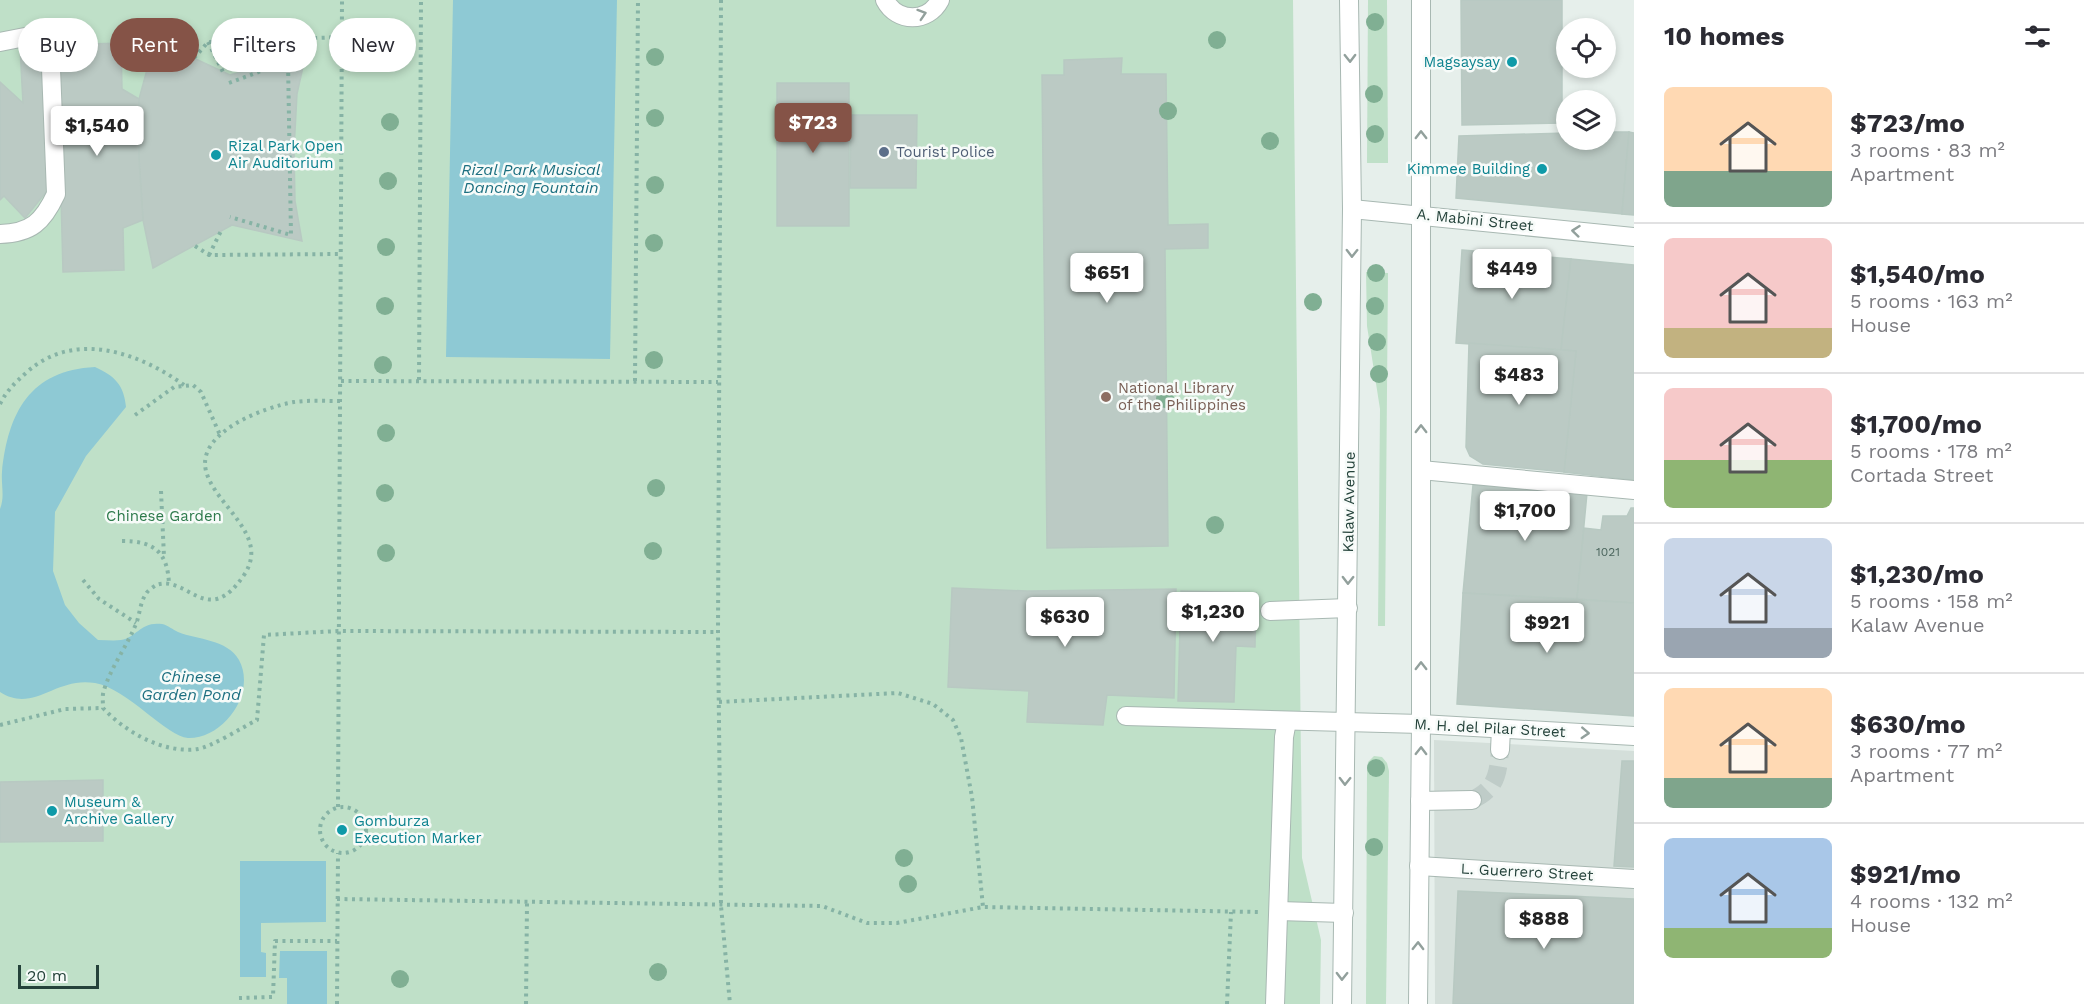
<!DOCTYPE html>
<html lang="en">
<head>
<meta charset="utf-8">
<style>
	body { margin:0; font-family:"Work Sans",sans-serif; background:#f7f7f7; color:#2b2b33; height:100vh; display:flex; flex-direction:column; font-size:22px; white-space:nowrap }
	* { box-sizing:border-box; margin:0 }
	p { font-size:20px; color:#7c7c81 }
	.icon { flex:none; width:33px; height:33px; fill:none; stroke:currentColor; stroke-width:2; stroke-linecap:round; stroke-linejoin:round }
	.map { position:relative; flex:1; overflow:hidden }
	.sheet { display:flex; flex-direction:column; background:#fff; width:450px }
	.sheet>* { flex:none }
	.guide { position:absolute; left:18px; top:18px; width:570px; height:54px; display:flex; gap:12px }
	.fabs { position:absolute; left:1556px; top:18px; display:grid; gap:12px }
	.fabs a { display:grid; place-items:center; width:60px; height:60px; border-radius:50%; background:#fff; box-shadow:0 3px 9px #0003; font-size:30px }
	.scale { position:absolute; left:18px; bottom:15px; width:81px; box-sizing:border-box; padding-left:6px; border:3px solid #24423a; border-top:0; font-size:16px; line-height:21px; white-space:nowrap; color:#24423a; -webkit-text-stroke:4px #f7fbf9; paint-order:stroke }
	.price { position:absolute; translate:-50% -51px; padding:0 14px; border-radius:6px; background:#fff; color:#222; font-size:20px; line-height:39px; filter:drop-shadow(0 2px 3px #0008) }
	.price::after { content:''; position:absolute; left:50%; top:36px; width:18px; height:14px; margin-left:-9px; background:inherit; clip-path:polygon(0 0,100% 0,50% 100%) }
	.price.current { background:#855347; color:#fff }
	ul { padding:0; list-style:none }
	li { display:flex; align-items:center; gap:18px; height:150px; padding:0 30px }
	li+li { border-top:2px solid #e1e1e2 }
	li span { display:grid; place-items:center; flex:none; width:168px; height:120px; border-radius:9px; color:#555 }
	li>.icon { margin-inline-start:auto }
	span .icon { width:72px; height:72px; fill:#fffc; stroke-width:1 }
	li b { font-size:26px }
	h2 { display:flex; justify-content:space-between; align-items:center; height:72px; padding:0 30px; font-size:26px }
	.tag { padding:0 21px; border-radius:27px; background:#fff; box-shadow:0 3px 9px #0003; font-size:21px; line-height:54px }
	.tag.current { background:#855347; color:#fff }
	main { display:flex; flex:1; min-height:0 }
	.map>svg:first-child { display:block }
	.built { fill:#d4dfda }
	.green { fill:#bfe0c8 }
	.water { fill:#8ec9d4 }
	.building { fill:#bbcac4; stroke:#b8c9c2; stroke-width:1.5 }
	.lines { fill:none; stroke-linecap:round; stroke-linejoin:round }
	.minor-tunnel { stroke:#bfccc8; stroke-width:18; stroke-dasharray:18 9; stroke-linecap:butt }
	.minor-casing { stroke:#a8b8b2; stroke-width:20 }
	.path { stroke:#86b3a5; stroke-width:4; stroke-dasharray:3 4.5; stroke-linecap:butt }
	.minor { stroke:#fff; stroke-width:18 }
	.tree { fill:#80af93 }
	.oneway { stroke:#92a09c }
	.culture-dot { fill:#0f9aa8; stroke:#f7fbf9; stroke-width:2 }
	.service-dot { fill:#5c6f8a; stroke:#f7fbf9; stroke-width:2 }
	.education-dot { fill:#8d6e63; stroke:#f7fbf9; stroke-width:2 }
	.labels { text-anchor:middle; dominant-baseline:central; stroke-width:5; stroke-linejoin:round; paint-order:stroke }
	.number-label { font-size:12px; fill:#4a645c }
	.culture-label { font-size:15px; fill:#0d838f; stroke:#f7fbf9; text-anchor:start }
	.service-label { font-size:15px; fill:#4e5e75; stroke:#f7fbf9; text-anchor:start }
	.street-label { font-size:15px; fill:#24423a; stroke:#f7fbf9 }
	.education-label { font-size:15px; fill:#785e54; stroke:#f7fbf9; text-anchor:start }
	.park-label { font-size:15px; fill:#2d7a4b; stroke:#f7fbf9 }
	.water-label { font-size:16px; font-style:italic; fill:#1c6f80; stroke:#f7fbf9 }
</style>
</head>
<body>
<main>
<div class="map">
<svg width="1634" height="1004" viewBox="0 0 1634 1004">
	<rect width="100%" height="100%" fill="#e6efeb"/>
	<polygon class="built" points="1434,740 1634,751 1634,1004 1435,1004"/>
	<g class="green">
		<polygon points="0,0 1293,0 1302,858 1321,940 1320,1004 0,1004"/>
		<polygon points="1368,0 1387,0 1388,163 1367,163"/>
		<polygon points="1366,272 1388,273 1385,626 1378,626 1380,409 1367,326"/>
		<polygon points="1374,756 1382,757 1387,763 1389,771 1386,1004 1366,1004 1367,770 1368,762"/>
	</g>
	<g class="water">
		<polygon points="453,0 617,0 610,359 446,357"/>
		<path d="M95,367C115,376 124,385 126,407L86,456L55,512L53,571L65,605L79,623L98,640C106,640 114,641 121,640C137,637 141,621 162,624C168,625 173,630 178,632C198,640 227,639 239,660C257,693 223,739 188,738C167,737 128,689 95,683C55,676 34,714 0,692V509C5,497 1,485 2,472C8,413 30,370 95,367Z"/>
		<polygon points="240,861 326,861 326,922 261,923 261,952 266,953 266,977 240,977"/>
		<polygon points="280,951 327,951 327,1004 287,1004 287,978 279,978"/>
	</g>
	<g class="building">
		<polygon points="1461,0 1562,0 1562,123 1462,125"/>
		<polygon points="155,40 230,75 306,53 297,94 294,150 295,201 302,241 232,225 153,268 143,220 139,159 139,99"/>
		<polygon points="121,43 122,89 139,99 139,159 143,220 123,228 124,270 63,272 57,45"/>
		<polygon points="47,45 51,186 25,218 4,196 0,200 0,82 23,103 20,47"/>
		<polygon points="1122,58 1121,74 1166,74 1168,225 1208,224 1208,248 1165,249 1168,546 1047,548 1042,75 1064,75 1064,60"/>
		<rect x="777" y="83" width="72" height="143"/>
		<polygon points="851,115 917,115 916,188 850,188"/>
		<polygon points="1605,132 1629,132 1622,214 1456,198 1459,136 1566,133 1566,140 1605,140"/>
		<polygon points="1629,132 1634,133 1634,215 1622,214"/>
		<polygon points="1462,250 1571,259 1561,350 1456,343"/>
		<polygon points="1571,259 1634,265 1634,480 1564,472 1576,351 1561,350"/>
		<polygon points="1469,343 1576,351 1564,472 1483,464 1470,456 1466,447"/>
		<polygon points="1473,485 1587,493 1577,599 1463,593"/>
		<polygon points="1631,508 1634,508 1634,603 1577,599 1584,528 1601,530 1603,516 1627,516"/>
		<polygon points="952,588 1027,591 1176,589 1174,698 1107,695 1103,725 1027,722 1029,691 948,687"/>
		<polygon points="1181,591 1256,593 1255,647 1236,646 1234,702 1178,701"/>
		<polygon points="1463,593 1634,603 1634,716 1457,704"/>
		<polygon points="1622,761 1634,761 1634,867 1614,866"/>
		<polygon points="103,780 103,841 0,842 0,782"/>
		<polygon points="1458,891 1634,899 1634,1004 1453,1004"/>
	</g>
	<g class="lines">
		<path class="minor-tunnel" d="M1472,800C1496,789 1498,775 1500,750"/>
		<defs>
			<g id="minor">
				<path d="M885,0C897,23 928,23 940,0"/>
				<path d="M0,42L35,35L46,38L50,43L56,194C43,222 31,233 0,234"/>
				<polyline points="1352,209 1634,237"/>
				<polyline points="1421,470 1634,490"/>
				<polyline points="1270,611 1348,608"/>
				<polyline points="1126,716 1421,724 1634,736"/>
				<polyline points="1500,750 1501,729"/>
				<polyline points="1420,801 1472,800"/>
				<polyline points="1419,866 1634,879"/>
				<polyline points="1279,911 1344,913"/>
				<polyline points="1275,1004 1284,737 1287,721"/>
				<polyline points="1342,1004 1352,209 1349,0"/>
				<polyline points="1418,1004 1421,724 1421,0"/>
			</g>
		</defs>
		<use href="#minor" class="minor-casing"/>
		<g class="path">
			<polyline points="721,0 718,632 721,906 730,1004"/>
			<polyline points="208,42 223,72"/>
			<polyline points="194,58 208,42 342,37"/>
			<polyline points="229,83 288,61 291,235 230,217"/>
			<polyline points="195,246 209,255 341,254"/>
			<polyline points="209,255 221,231"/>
			<polyline points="419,380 421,0"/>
			<polyline points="341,381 718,382"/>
			<polyline points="635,381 638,0"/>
			<path d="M340,401C325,401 309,400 294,402C265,407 196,432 206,471C215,506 271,535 244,575C207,630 188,574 156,585C153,587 147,591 146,594C140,602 140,614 136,624C127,646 111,667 104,690C102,695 103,702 103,708C125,732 164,754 198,749C211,747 243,727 257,720L264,635L338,631L718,632"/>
			<path d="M0,404C7,390 15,383 27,372C74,330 138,352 184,385"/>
			<polyline points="135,415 174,387 193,385 201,392 220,435"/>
			<polyline points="161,491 164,557"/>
			<path d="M122,541C154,541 168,552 169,585"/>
			<polyline points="83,580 99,599 136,623"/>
			<polyline points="719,702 898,693 933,704 953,720 961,738 972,797 983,907"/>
			<polyline points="0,725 65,709 103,708"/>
			<circle cx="343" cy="830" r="23"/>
			<polyline points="338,807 342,0"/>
			<polyline points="337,899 822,906 867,923 897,923 983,907 1258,912"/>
			<polyline points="239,998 273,997 275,941 337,941"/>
			<polyline points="337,1004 338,853"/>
			<polyline points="526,1004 527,903"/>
			<polyline points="1227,1004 1231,912"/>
		</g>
		<use href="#minor" class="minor"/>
	</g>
	<g class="tree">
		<circle cx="1375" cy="22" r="9"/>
		<circle cx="1217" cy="40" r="9"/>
		<circle cx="655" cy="57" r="9"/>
		<circle cx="391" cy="62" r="9"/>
		<circle cx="1374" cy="94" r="9"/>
		<circle cx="1168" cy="111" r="9"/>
		<circle cx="655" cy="118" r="9"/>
		<circle cx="390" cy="122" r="9"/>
		<circle cx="1375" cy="134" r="9"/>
		<circle cx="1270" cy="141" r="9"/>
		<circle cx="388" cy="181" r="9"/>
		<circle cx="655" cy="185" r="9"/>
		<circle cx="654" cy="243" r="9"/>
		<circle cx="386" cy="247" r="9"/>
		<circle cx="1376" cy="273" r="9"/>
		<circle cx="1313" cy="302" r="9"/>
		<circle cx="385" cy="306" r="9"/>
		<circle cx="1375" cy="306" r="9"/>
		<circle cx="1377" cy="342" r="9"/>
		<circle cx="654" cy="360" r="9"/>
		<circle cx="383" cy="365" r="9"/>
		<circle cx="1379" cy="374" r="9"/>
		<circle cx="1165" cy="399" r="9"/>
		<circle cx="386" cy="433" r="9"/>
		<circle cx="656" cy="488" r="9"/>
		<circle cx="385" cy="493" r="9"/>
		<circle cx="1215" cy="525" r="9"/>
		<circle cx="653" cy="551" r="9"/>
		<circle cx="386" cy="553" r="9"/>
		<circle cx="1376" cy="768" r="9"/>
		<circle cx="1374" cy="847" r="9"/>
		<circle cx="904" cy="858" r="9"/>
		<circle cx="908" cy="884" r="9"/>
		<circle cx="658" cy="972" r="9"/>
		<circle cx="400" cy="979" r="9"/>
	</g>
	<defs><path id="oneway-chevron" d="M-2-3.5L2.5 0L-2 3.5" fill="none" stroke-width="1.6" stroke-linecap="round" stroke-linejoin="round" transform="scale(1.5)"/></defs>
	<g class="oneway">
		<use href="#oneway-chevron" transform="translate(922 14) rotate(-18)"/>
		<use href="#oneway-chevron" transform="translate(1350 58) rotate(89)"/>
		<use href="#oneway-chevron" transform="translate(1421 135) rotate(-90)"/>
		<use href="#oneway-chevron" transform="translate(1576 231) rotate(-174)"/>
		<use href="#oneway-chevron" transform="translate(1352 253) rotate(91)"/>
		<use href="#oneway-chevron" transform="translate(1421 429) rotate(-90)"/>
		<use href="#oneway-chevron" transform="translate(1348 580) rotate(91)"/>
		<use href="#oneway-chevron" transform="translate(1421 666) rotate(-90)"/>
		<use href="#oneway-chevron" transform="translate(1585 733) rotate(3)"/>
		<use href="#oneway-chevron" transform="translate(1421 751) rotate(-89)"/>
		<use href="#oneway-chevron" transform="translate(1345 781) rotate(91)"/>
		<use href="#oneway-chevron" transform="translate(1418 946) rotate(-89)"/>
		<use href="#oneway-chevron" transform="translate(1342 976) rotate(91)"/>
	</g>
	<g class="culture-dot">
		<circle cx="1512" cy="62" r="6"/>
		<circle cx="216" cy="155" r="6"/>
		<circle cx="1542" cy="169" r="6"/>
		<circle cx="52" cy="811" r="6"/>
		<circle cx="342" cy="830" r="6"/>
	</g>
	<circle class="service-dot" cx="884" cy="152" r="6"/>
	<circle class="education-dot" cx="1106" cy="397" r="6"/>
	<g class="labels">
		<g class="number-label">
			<text x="1608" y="552">1021</text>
		</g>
		<g class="culture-label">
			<text x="1500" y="62" text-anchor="end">Magsaysay</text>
			<text x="228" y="146">Rizal Park Open<tspan x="228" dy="17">Air Auditorium</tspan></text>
			<text x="1530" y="169" text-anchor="end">Kimmee Building</text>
			<text x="64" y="802">Museum &amp;<tspan x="64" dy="17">Archive Gallery</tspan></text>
			<text x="354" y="821">Gomburza<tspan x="354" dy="17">Execution Marker</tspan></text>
		</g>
		<g class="service-label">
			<text x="896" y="152">Tourist Police</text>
		</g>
		<g class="street-label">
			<text transform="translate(1475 220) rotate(6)">A. Mabini Street</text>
			<text transform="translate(1349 502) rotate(-89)">Kalaw Avenue</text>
			<text transform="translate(1490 728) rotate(3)">M. H. del Pilar Street</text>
			<text transform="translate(1527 872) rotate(3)">L. Guerrero Street</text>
		</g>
		<g class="education-label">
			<text x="1118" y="388">National Library<tspan x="1118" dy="17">of the Philippines</tspan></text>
		</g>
		<g class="park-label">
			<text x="164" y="516">Chinese Garden</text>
		</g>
		<g class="water-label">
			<text x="531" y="169">Rizal Park Musical<tspan x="531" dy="18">Dancing Fountain</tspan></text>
			<text x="191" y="676">Chinese<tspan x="191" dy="18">Garden Pond</tspan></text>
		</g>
	</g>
</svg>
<div class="fabs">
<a><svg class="icon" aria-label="locate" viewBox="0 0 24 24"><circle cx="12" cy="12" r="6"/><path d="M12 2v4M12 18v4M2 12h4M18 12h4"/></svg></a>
<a><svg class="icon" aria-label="layers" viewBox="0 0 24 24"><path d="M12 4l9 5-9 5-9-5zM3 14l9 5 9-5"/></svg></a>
</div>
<div class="scale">20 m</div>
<b class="price current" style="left:813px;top:154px">$723</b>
<b class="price" style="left:97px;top:157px">$1,540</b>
<b class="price" style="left:1512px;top:300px">$449</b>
<b class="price" style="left:1107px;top:304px">$651</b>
<b class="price" style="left:1519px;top:406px">$483</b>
<b class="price" style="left:1525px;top:542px">$1,700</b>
<b class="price" style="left:1213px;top:643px">$1,230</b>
<b class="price" style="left:1065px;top:648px">$630</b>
<b class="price" style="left:1547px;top:654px">$921</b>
<b class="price" style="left:1544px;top:950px">$888</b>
<div class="guide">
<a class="tag">Buy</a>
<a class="tag current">Rent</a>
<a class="tag">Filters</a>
<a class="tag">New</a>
</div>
</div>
<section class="sheet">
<h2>10 homes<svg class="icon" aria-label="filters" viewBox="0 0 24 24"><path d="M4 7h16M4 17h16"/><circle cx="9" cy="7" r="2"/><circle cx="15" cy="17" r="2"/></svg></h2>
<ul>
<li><span style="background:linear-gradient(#ffd9b3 70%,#7fa58c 0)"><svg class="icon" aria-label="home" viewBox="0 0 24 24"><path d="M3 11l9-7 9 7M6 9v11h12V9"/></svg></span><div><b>$723/mo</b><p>3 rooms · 83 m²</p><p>Apartment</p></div></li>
<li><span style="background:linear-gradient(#f6c9c9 75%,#c2b280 0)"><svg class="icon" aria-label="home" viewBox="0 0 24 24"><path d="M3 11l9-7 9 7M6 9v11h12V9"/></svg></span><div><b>$1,540/mo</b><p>5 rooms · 163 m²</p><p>House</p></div></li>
<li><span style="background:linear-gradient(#f6c9c9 60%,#8fb573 0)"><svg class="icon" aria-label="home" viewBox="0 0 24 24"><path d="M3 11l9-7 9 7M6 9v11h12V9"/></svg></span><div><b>$1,700/mo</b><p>5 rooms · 178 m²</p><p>Cortada Street</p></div></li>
<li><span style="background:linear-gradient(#c9d6e8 75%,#9aa5b1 0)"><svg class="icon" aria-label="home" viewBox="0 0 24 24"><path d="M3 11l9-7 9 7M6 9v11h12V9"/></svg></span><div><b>$1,230/mo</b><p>5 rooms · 158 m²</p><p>Kalaw Avenue</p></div></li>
<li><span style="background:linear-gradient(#ffd9b3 75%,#7fa58c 0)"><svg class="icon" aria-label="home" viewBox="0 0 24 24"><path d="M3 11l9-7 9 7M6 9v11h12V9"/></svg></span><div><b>$630/mo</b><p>3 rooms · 77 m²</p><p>Apartment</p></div></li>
<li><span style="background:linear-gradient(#a9c7e8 75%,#8fb573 0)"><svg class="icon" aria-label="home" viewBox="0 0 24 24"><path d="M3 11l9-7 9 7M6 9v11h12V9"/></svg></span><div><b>$921/mo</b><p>4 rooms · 132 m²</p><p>House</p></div></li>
</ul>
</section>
</main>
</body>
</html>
